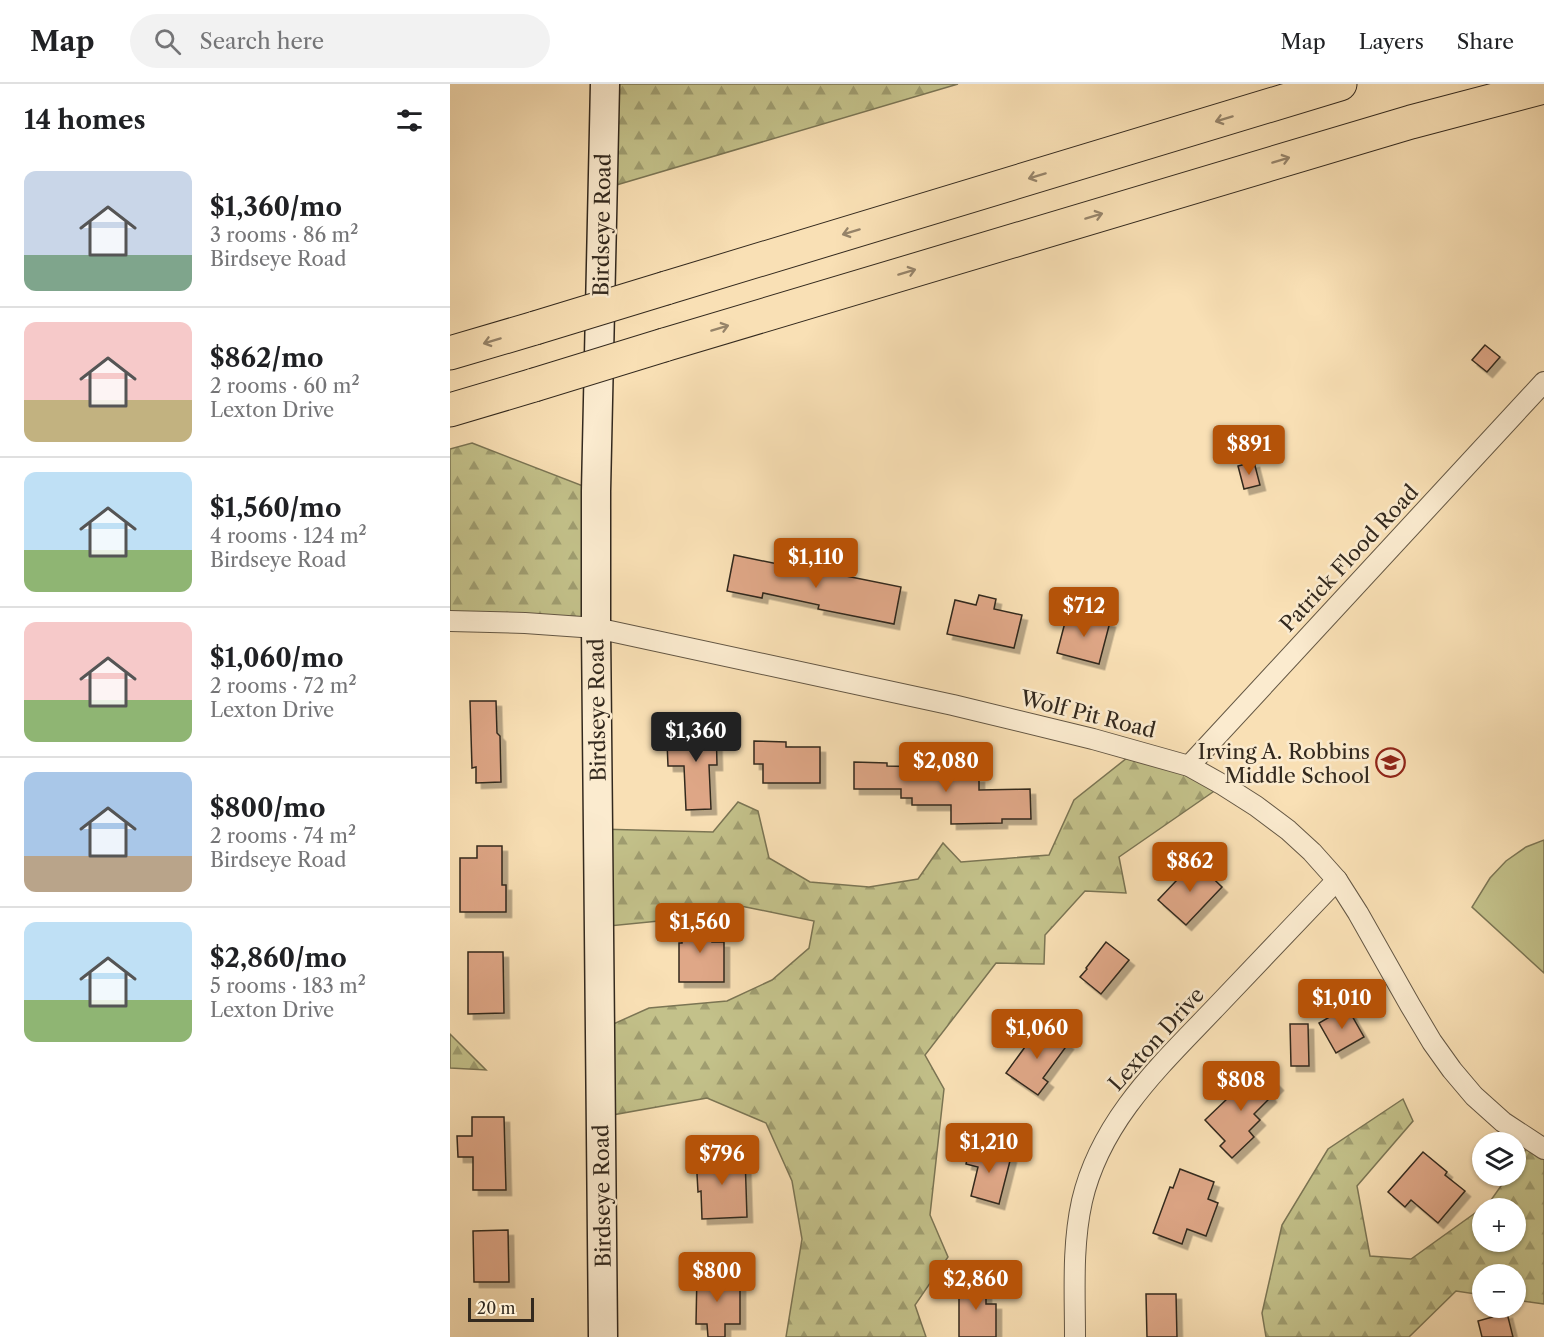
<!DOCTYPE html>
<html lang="en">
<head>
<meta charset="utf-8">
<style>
	body { margin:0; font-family:"Libre Caslon Text",serif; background:#f2f2f2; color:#202124; height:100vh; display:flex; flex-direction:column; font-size:22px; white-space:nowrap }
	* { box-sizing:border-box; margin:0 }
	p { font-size:20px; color:#757577 }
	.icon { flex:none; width:33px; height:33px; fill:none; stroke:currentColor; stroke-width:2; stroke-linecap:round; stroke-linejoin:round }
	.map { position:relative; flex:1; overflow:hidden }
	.side { display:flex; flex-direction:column; background:#fff; width:450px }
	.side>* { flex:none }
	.buttons { position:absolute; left:1022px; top:1048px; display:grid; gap:12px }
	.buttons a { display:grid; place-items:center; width:54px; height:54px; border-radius:50%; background:#fff; box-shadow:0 2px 4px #0004; font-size:30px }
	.scale { position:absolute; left:18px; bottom:15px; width:66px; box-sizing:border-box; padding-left:6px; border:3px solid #33291e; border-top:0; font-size:16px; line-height:21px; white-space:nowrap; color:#33291e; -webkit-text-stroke:4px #fbebcf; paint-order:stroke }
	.price { position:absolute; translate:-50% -51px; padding:0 14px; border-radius:6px; background:#b45309; color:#fff; font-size:20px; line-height:39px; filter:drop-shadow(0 2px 3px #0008) }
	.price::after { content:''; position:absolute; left:50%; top:36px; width:18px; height:14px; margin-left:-9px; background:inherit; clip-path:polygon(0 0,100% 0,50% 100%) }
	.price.on { background:#222; color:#fff }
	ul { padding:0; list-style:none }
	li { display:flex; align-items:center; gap:18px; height:150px; padding:0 24px }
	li+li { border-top:2px solid #e0e0e0 }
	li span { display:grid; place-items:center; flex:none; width:168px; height:120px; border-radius:12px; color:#555 }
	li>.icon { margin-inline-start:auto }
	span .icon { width:72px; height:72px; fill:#fffc; stroke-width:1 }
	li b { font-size:26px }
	h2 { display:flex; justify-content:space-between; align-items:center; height:72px; padding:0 24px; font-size:26px }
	header { display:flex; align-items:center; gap:36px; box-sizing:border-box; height:84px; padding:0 30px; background:#fff; border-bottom:2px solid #e0e0e0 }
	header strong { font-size:28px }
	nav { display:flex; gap:33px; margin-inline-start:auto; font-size:21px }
	.search { width:420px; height:54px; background:#f2f2f2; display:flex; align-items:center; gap:15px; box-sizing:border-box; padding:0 21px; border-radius:33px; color:#757577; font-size:22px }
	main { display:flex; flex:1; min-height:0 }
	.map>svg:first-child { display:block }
	.forest { fill:url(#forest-firs); stroke:#7b7554; stroke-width:1.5; fill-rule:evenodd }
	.pitch { fill:#c3c18a; stroke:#7b7554; stroke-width:1.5 }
	.building { fill:#dfa787; stroke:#33291e; stroke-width:1.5; filter:url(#shadow) }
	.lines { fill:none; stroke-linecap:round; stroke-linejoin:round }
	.street-casing { stroke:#645744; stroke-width:22 }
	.secondary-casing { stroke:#33291e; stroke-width:31 }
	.highway-casing { stroke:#33291e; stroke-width:35 }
	.street { stroke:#fbebcf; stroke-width:20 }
	.secondary { stroke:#fbebcf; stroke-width:28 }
	.highway { stroke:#f9e0b5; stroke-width:33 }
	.highway-bridge-casing { stroke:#33291e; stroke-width:35; stroke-linecap:butt }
	.highway-bridge { stroke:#f9e0b5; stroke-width:33 }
	.oneway { stroke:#96846a }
	.labels { text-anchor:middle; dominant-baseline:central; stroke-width:5; stroke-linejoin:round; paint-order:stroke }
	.street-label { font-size:21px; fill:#33291e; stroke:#fbebcf }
	.poi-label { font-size:21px; fill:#33291e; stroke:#fbebcf; text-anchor:end }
</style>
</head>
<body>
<header>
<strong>Map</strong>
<div class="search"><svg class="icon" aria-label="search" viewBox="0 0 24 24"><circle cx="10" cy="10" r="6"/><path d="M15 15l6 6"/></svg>Search here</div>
<nav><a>Map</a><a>Layers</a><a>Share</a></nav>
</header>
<main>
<section class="side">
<h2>14 homes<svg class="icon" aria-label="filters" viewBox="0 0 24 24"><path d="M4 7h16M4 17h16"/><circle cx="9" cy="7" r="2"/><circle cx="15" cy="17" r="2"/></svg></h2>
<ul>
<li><span style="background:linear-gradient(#c9d6e8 70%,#7fa58c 0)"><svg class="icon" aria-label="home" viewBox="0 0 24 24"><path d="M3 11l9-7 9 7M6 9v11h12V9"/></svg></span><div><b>$1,360/mo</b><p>3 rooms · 86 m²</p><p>Birdseye Road</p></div></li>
<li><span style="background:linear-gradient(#f6c9c9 65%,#c2b280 0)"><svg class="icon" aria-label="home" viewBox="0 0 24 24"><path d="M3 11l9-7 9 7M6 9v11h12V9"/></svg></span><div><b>$862/mo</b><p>2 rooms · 60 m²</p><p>Lexton Drive</p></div></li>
<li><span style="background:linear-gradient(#bfe0f5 65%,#8fb573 0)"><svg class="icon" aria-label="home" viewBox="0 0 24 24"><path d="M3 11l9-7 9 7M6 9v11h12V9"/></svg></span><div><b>$1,560/mo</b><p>4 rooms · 124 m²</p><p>Birdseye Road</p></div></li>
<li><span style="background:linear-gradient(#f6c9c9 65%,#8fb573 0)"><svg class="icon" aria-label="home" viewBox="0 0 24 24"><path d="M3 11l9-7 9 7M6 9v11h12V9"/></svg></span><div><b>$1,060/mo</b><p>2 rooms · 72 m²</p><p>Lexton Drive</p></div></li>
<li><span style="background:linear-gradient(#a9c7e8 70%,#b9a48a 0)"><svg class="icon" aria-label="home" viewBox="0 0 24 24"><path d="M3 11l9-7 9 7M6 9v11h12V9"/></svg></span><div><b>$800/mo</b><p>2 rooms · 74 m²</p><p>Birdseye Road</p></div></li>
<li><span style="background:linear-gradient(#bfe0f5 65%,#8fb573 0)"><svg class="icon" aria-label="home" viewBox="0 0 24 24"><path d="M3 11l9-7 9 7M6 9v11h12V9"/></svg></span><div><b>$2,860/mo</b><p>5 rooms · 183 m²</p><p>Lexton Drive</p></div></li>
</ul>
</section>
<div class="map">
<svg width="1094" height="1253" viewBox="0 0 1094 1253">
	<defs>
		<pattern id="forest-firs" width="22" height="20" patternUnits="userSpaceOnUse" patternTransform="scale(1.5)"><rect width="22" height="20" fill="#c3c18a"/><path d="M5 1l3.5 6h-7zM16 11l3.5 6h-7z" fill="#9f9d70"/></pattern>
		<filter id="shadow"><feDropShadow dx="5.5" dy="5.5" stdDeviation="0" flood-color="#0004"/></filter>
	</defs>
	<rect width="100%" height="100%" fill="#f9e0b5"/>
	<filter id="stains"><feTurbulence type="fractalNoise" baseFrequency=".00333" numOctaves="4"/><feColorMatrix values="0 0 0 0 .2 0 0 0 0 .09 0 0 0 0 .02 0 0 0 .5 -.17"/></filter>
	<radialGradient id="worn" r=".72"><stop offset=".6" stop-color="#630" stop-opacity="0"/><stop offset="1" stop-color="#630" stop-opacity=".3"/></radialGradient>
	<g class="forest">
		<polygon points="155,0 508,0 153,105"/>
		<polygon points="22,359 146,407 146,544 0,537 0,365"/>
		<polygon points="687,666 773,701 669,773 676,809 635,807 595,851 594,880 546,879 475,971 494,1005 480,1131 498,1173 465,1221 476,1253 336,1253 352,1155 342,1097 316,1039 257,1014 151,1033 150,946 199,924 277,917 322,896 359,864 364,837 281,820 209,837 149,843 148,745 263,748 288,718 308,727 319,774 360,798 419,803 468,795 493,759 511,778 599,771 624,716"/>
		<polygon points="0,950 36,986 0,984"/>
		<path d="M953,1015L963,1037L907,1102L920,1172L961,1175L1039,1119L1058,1092H1065V1081L1081,1058L1094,1065V1220L1065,1216V1191H1032V1211L1006,1207L959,1253H816L812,1229L832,1141L878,1065ZM1032,1125H1065V1158H1032Z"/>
	</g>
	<polygon class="pitch" points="1094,756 1094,889 1022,823 1040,794 1056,777 1076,763"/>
	<g class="building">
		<polygon points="1035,261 1050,273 1037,288 1022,276"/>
		<polygon points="804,378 810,401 794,405 788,382"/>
		<polygon points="284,471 376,490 376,488 451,503 444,540 368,525 369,521 313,509 312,514 277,507"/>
		<polygon points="529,511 546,515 544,525 572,531 564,564 497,550 505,516 526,521"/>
		<polygon points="618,527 660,538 649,580 607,569"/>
		<polygon points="20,617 46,617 47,649 50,652 51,698 26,699 26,683 22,684"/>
		<polygon points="266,639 267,681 259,681 261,725 236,726 234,682 218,682 217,658 238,657 238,640"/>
		<polygon points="304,657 336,658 336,663 370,663 370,699 313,699 313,680 304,680"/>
		<polygon points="404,678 437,679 437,682 475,683 475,694 529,693 529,706 580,705 581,735 552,735 552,739 501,740 501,721 462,721 462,714 451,714 451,705 404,705"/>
		<polygon points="27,762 52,762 52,801 56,801 56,828 10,828 10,774 27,774"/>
		<polygon points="745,777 772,803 736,841 708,816"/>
		<polygon points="232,837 262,837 262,858 274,858 274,898 229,898 229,859 232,859"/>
		<polygon points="656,858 679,876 651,910 630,893 637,885 636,884"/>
		<polygon points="18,868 53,868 54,929 18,930"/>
		<polygon points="897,923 914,953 886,969 869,939"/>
		<polygon points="840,940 858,940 859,982 841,982"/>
		<polygon points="591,941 618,960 593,994 598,998 588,1011 556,989"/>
		<polygon points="811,984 828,1001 819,1010 821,1013 804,1030 810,1036 799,1047 804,1053 782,1074 770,1062 775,1057 755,1036 779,1013 777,1011 797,992 800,995"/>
		<polygon points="22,1033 54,1033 56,1106 23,1106 23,1073 8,1073 7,1052 22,1052"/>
		<polygon points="520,1063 561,1073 549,1120 521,1112 528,1083 516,1080"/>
		<polygon points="973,1068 997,1088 995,1091 1015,1107 988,1139 961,1116 955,1123 938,1108"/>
		<polygon points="280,1070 280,1073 295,1072 297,1133 252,1135 251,1107 248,1108 246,1072"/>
		<polygon points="730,1085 764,1098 758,1115 768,1119 756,1152 737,1145 732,1160 703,1149 720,1103 723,1104"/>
		<polygon points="58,1146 59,1198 24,1198 23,1147"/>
		<polygon points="247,1188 277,1188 277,1201 290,1201 290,1240 275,1240 275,1253 258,1253 257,1240 246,1240"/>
		<polygon points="509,1196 536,1196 536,1220 546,1220 546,1253 509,1253"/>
		<polygon points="696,1210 726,1210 727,1253 697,1253"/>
		<polygon points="1057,1229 1063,1253 1032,1253 1028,1237"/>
	</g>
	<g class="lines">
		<defs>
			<g id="street">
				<polyline points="0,537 75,539 146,544 503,621 643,655 739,682 773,701 806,722 838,746 862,768 887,796 908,829 960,921 982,958 1002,986 1024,1012 1053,1038 1094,1065"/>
				<polyline points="739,682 1094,298"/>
				<path d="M625,1253C625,1208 622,1162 632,1117C651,1035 712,980 767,922C807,880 847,838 887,796"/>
			</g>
			<polyline id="secondary" points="153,1253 146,544 146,407 155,0"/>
			<g id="highway">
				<polyline points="216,204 890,0"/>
				<polyline points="214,261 961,38 1094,3"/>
				<polyline points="0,269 85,244"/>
				<polyline points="0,326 84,301"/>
			</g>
		</defs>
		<use href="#street" class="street-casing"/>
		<use href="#secondary" class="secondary-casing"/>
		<use href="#highway" class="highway-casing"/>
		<use href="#street" class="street"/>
		<use href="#secondary" class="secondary"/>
		<use href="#highway" class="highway"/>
		<defs>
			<g id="highway-bridge">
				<polyline points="85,244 216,204"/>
				<polyline points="84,301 214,261"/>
			</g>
		</defs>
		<use href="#highway-bridge" class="highway-bridge-casing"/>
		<use href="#highway-bridge" class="highway-bridge"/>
	</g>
	<defs><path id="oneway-shaft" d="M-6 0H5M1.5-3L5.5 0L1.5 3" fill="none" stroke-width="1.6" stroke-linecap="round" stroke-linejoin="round" transform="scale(1.5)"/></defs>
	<g class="oneway">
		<use href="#oneway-shaft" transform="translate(774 35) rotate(163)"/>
		<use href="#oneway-shaft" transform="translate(831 76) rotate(-17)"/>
		<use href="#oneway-shaft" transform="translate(587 92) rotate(163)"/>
		<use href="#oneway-shaft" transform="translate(644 132) rotate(-17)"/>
		<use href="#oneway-shaft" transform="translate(401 148) rotate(163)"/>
		<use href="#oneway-shaft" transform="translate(457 188) rotate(-17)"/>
		<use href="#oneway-shaft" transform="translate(270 244) rotate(-17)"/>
		<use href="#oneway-shaft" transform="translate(42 257) rotate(163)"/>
	</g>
	<defs>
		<symbol id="school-ring" viewBox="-11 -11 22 22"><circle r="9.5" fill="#fbebcf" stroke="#8f2418" stroke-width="1.5"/><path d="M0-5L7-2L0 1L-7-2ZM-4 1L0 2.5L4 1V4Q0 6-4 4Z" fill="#8f2418"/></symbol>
	</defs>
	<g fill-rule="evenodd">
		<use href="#school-ring" x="924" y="662" width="33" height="33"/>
	</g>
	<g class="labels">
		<g class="street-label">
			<text transform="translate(152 141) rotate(-89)">Birdseye Road</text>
			<text transform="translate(899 474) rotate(-47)">Patrick Flood Road</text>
			<text transform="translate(147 626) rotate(-91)">Birdseye Road</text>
			<text transform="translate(638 630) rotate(14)">Wolf Pit Road</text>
			<text transform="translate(706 955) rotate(-48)">Lexton Drive</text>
			<text transform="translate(152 1112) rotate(-91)">Birdseye Road</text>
		</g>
		<g class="poi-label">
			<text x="920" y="667">Irving A. Robbins<tspan x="920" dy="24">Middle School</tspan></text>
		</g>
	</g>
	<rect width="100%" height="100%" filter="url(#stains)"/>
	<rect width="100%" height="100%" fill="url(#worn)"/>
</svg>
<div class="buttons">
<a><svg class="icon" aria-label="layers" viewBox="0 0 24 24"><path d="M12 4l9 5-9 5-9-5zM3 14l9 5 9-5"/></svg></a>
<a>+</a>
<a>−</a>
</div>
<div class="scale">20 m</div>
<b class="price" style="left:799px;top:392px">$891</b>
<b class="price" style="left:366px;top:505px">$1,110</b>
<b class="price" style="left:634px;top:554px">$712</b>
<b class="price on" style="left:246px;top:679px">$1,360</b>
<b class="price" style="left:496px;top:709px">$2,080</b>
<b class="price" style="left:740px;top:809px">$862</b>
<b class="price" style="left:250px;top:870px">$1,560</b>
<b class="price" style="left:892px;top:946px">$1,010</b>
<b class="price" style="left:587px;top:976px">$1,060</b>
<b class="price" style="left:791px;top:1028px">$808</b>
<b class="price" style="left:539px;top:1090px">$1,210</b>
<b class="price" style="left:272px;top:1102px">$796</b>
<b class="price" style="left:267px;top:1219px">$800</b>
<b class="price" style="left:526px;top:1227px">$2,860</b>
</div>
</main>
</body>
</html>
